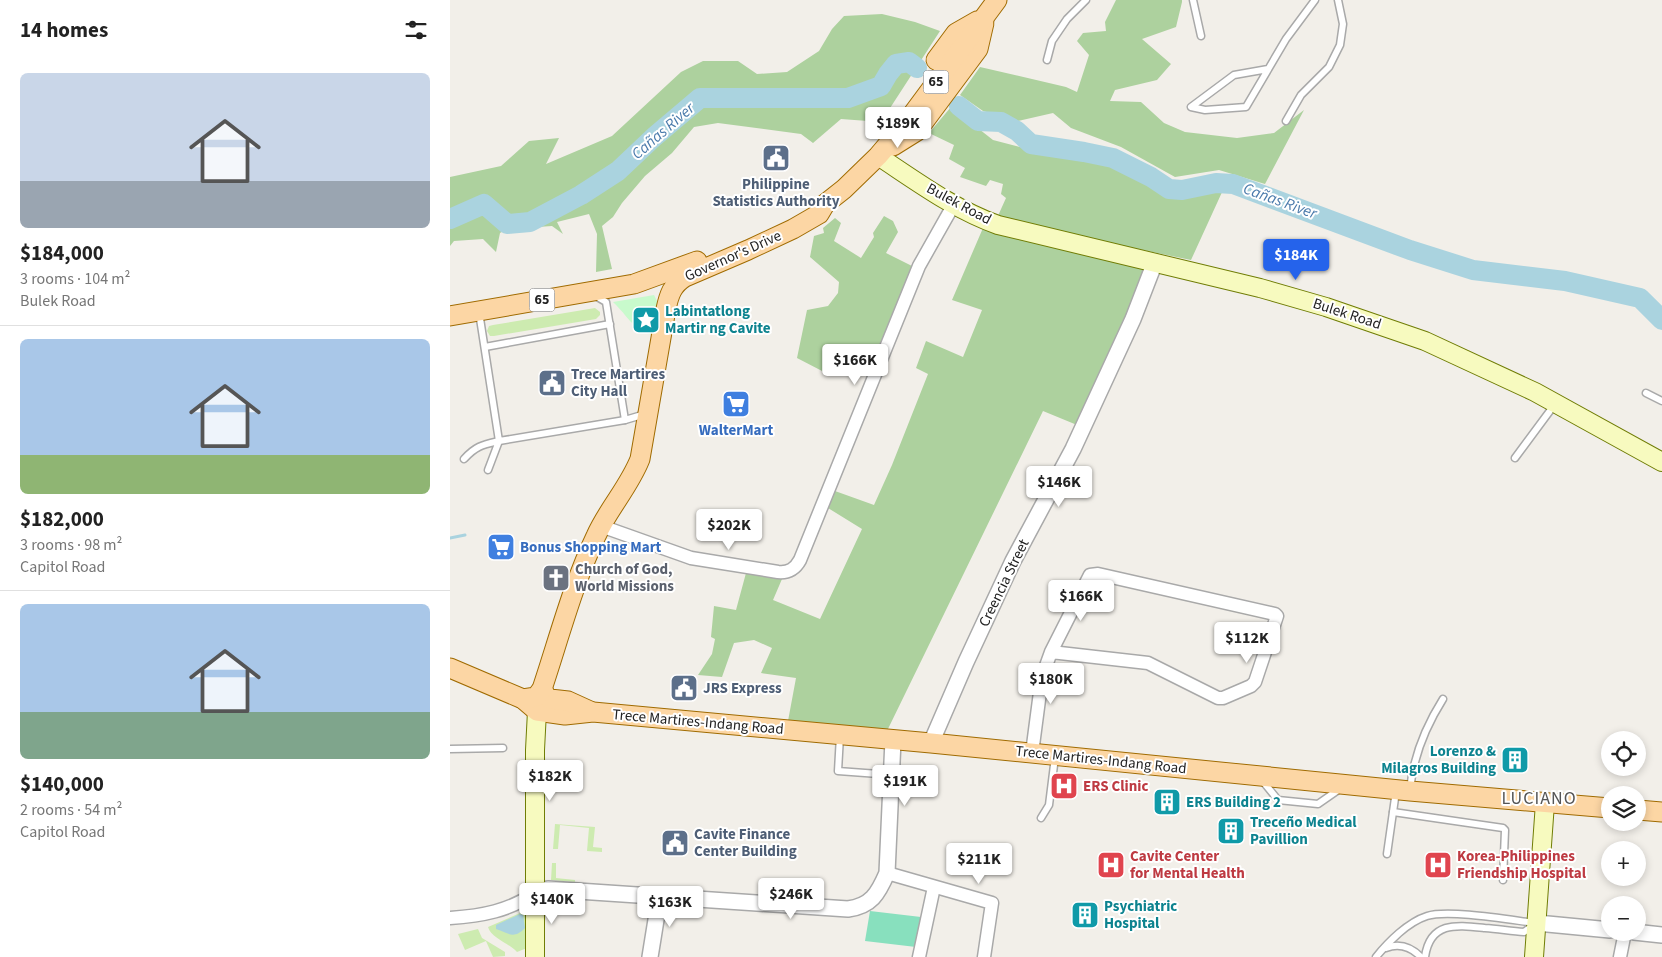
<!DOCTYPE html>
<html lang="en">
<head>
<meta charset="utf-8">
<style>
	body { margin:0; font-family:"Source Sans 3",sans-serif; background:#f2f2f2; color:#222; height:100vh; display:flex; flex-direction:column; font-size:19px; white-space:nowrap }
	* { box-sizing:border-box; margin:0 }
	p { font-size:16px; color:#767676 }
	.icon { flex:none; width:28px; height:28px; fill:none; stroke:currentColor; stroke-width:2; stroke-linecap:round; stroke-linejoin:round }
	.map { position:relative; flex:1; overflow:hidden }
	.side { display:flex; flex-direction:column; background:#fff; width:450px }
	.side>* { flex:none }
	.tools { position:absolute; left:1151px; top:731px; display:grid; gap:10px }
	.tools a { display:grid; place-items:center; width:45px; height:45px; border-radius:50%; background:#fff; box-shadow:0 2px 8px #0003; font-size:25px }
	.price { position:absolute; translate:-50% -42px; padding:0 11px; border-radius:5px; background:#fff; color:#222; font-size:16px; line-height:32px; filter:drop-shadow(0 1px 2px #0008) }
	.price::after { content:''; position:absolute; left:50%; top:30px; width:15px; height:11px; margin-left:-8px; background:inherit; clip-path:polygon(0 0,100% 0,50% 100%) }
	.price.on { background:#2563eb; color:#fff }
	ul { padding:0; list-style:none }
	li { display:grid; align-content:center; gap:10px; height:265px; padding:0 20px }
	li+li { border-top:1px solid #e0e0e0 }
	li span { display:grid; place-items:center; height:155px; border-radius:8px; color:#555 }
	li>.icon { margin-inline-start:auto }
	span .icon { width:90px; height:90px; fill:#fffc; stroke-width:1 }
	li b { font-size:21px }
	h2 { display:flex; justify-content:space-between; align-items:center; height:60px; padding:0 20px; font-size:21px }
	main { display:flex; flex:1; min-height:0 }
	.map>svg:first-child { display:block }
	.grass { fill:#cdebb0 }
	.forest { fill:#add19e }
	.park { fill:#c8facc }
	.pitch { fill:#88e0be }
	.water { fill:#aad3df }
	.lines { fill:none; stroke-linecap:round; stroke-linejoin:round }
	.stream { stroke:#aad3df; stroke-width:3 }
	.river { stroke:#aad3df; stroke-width:20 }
	.service-casing { stroke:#a9a9a9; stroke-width:9 }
	.minor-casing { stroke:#a9a9a9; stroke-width:15 }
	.tertiary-casing { stroke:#a9a9a9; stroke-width:18 }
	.secondary-casing { stroke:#707d05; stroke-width:20 }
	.primary-casing { stroke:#a06b00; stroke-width:21 }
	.service { stroke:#fff; stroke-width:6 }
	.minor { stroke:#fff; stroke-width:12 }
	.tertiary { stroke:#fff; stroke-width:15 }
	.secondary { stroke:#f7fabf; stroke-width:18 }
	.primary { stroke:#fcd6a4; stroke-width:19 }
	.labels { text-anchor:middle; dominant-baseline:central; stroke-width:4; stroke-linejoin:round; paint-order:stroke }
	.shield { fill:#fff; stroke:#646464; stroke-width:1 }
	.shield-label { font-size:14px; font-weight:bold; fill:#222 }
	.service-label { font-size:15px; font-weight:bold; fill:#4e5e75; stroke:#fff; text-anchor:start }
	.street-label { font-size:15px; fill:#222; stroke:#fff }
	.culture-label { font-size:15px; font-weight:bold; fill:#0d838f; stroke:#fff; text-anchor:start }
	.shop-label { font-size:15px; font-weight:bold; fill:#366cbe; stroke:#fff }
	.worship-label { font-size:15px; font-weight:bold; fill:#5b616d; stroke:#fff; text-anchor:start }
	.health-label { font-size:15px; font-weight:bold; fill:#be3a42; stroke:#fff; text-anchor:start }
	.water-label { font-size:16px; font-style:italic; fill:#4a7aab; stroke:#fff }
	.quarter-label { font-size:18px; letter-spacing:1px; fill:#555; stroke:#fff }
</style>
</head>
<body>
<main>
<section class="side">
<h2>14 homes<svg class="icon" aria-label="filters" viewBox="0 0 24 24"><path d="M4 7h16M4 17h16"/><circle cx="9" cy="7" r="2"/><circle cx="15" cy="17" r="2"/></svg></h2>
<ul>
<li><span style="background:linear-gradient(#c9d6e8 70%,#9aa5b1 0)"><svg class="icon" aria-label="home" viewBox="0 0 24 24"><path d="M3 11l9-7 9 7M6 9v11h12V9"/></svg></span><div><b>$184,000</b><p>3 rooms · 104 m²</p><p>Bulek Road</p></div></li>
<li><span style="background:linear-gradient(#a9c7e8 75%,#8fb573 0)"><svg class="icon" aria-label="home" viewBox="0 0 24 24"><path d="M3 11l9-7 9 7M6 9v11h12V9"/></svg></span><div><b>$182,000</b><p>3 rooms · 98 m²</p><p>Capitol Road</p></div></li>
<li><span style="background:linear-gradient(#a9c7e8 70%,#7fa58c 0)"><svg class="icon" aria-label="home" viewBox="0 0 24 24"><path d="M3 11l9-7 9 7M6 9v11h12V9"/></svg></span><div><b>$140,000</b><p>2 rooms · 54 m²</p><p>Capitol Road</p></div></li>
</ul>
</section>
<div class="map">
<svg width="1212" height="957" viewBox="0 0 1212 957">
	<rect width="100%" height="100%" fill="#f2efe9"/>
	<g class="grass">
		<polygon points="145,308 150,312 150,315 146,319 44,336 40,336 37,331 39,326 43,325"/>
		<polygon points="105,824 145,827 143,847 152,848 152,852 137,851 139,828 110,825 108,849 103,849"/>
		<polygon points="102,863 106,863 106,878 125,880 125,882 101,880"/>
		<path d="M70,913H75L77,948L67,952C59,943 41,938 38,927Z"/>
		<polygon points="28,929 32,938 55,952 55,956 43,957 36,941 15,950 8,934"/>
	</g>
	<g class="forest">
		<polygon points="666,0 732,0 732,2 726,27 692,39 721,64 707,80 665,90 660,101 691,102 714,123 735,132 787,138 824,133 854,110 815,184 769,170 725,177 671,147 621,128 603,113 568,121 533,111 510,95 530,67 616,87 627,92 639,55 627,41 633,33 656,31 655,22"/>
		<polygon points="432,14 465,22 490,31 431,122 391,119 363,143 351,134 268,123 244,127 222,153 195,176 172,203 163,217 152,226 162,269 146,272 147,234 139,214 107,222 113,234 102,226 57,229 50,233 46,252 33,239 4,241 0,246 0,177 51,166 79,141 109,138 96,164 162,136 231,72 253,61 288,61 307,74 337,72 369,51 382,29 394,16"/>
		<polygon points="501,107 543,140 570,147 662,164 710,191 730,196 773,190 741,260 591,229 547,218 556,198 551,194 553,184 540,180 536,186 510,177 515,168 499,159 504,145 479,133"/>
		<polygon points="434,216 443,221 448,232 436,253 464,267 421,367 385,351 374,372 347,358 357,310 378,306 388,293 389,282 360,257 364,236 374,233 373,228 385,218 391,223 384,241 411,258 424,237 423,233"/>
		<polygon points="533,228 549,235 696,267 672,329 627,425 593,411 436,733 338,721 346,678 311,673 322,648 304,640 284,643 272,677 248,675 262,654 265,639 261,637 264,606 286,610 296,573 332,579 323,600 370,619 412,529 378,508 385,491 424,505 442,465 478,374 466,368 476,341 513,357 532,310 502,300"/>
	</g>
	<path class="park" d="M204,295L208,303L202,335C180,327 179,317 163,302Z"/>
	<polygon class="pitch" points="420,911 471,917 466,947 415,941"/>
	<path class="water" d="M70,914L73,915L75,928C63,940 59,933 46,929V925Z"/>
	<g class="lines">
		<polyline class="stream" points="0,538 15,535"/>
		<g class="river">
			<polyline points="509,106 528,121 551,122 567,131 581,144 634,152 663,158 701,177 719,189 732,190 766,183 783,184 960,250 1023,270 1115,281 1190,298 1212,320"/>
			<polyline points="0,219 34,204 57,224 80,222 131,195 168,171 204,137 250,98 398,98 431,86 438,74 446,64 459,62 467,68"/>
		</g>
		<defs>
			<g id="service">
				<polyline points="743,0 751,36"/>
				<polyline points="597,60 602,41 617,19 636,0"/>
				<polyline points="818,69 784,75 741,107 755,110 796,107 836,39 865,0"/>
				<polyline points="836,121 851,95 879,67 890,45 893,24 888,0"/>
				<polyline points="29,312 49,441 175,420 156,302 144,295"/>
				<polyline points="35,347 160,324"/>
				<polyline points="1196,393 1212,401"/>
				<polyline points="175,420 192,415 195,415"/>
				<polyline points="1065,458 1105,404"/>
				<path d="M14,459C26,446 32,445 49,441L38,470"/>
				<polyline points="390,736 388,771 442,775"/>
				<polyline points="0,749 53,748"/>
				<polyline points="811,779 828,800 868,804 891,788"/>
				<path d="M960,790C963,758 976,726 993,699"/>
				<polyline points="943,812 1053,828 1055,830 1053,880"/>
				<polyline points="591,818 599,805 605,757"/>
				<polyline points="937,854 946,791"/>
				<path d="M936,948C949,943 961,947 971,957"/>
				<path d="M926,957C938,942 958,922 977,916C998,909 1061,920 1085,923"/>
				<path d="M975,957C980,921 1007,925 1035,928C1048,929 1061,931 1074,932L1084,925"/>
			</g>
			<g id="minor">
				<path d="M151,526L241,558L328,572C339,573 345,569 350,560L469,266L504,204"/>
				<polyline points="582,753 592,677 601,652 640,575 648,574 825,614 827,616 805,682 801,686 773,698 768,698 698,663 601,652"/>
				<polyline points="437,873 542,903 534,957"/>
				<path d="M0,918C31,916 60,911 86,892"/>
				<polyline points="469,957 484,887"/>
				<polyline points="1170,957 1175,932"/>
			</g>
			<g id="tertiary">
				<polyline points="481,743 516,662 563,561 623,449 683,319 705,262"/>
				<path d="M86,892L98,889L398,909C421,906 428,894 437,873L443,740"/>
				<polyline points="1087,923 1160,930"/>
				<polyline points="1184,932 1212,935"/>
				<polyline points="200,957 210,895"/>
			</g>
			<g id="secondary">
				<path d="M428,156C466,181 505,210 548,225L810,288L876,307L975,341L1085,392L1212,462"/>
				<polyline points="85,957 85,750 87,711 90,698"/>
				<polyline points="1084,957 1095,803"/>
			</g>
			<g id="primary">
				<polyline points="486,60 506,33 527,21"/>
				<polyline points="443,146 467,131 528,49 534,23"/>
				<polyline points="0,316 184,284 247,261"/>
				<polyline points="0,668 73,699 87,711 115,715 143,712 481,743 960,791 1160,808"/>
				<polyline points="92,689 96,696 100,699 118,701 140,711"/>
				<path d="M73,699L86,697L92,689C109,638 123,584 146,536C158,509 179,487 190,459L216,309C219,295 222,285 235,277L298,250L343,229L369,214L375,204L394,189L428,156L456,123L547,0"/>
				<polyline points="1188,810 1212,812"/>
			</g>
		</defs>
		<use href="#service" class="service-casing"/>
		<use href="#minor" class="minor-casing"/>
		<use href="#tertiary" class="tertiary-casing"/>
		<use href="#secondary" class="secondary-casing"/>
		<use href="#primary" class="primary-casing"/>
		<use href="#service" class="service"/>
		<use href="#minor" class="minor"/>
		<use href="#tertiary" class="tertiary"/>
		<use href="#secondary" class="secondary"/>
		<use href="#primary" class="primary"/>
	</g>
	<defs>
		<symbol id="civic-square" viewBox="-11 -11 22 22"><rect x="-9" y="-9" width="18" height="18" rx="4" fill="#5c6f8a" stroke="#fff"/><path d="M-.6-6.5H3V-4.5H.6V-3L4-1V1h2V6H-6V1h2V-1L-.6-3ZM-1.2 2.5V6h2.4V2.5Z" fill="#fff"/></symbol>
		<symbol id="sight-square" viewBox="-11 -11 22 22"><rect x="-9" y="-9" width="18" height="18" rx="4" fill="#0f9aa8" stroke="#fff"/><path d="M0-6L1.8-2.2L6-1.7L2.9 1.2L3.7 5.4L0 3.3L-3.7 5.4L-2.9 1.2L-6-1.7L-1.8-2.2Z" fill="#fff"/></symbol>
		<symbol id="supermarket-square" viewBox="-11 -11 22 22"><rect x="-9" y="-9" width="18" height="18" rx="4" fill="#3f7fe0" stroke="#fff"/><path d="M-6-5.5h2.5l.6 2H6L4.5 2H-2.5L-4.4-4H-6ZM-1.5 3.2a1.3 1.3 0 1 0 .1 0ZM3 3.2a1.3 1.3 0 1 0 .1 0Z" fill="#fff"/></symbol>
		<symbol id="church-square" viewBox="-11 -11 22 22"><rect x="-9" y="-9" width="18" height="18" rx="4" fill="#6b7280" stroke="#fff"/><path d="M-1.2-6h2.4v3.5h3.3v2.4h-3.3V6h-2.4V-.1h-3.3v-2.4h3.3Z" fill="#fff"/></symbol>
		<symbol id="building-square" viewBox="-11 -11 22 22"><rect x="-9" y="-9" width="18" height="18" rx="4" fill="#0f9aa8" stroke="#fff"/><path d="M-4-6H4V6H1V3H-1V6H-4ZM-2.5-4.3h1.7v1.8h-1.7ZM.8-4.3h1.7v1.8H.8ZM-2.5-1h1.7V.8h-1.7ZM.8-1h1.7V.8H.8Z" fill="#fff"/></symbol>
		<symbol id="hospital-square" viewBox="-11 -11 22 22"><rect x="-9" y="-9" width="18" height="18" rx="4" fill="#e0444e" stroke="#fff"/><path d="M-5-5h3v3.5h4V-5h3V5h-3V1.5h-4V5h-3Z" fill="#fff"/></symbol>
	</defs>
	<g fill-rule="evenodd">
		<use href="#civic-square" x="310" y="142" width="32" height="32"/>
		<use href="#sight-square" x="180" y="304" width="32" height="32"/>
		<use href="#civic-square" x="86" y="367" width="32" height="32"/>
		<use href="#supermarket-square" x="270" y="388" width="32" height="32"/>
		<use href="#supermarket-square" x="35" y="531" width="32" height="32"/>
		<use href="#church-square" x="90" y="562" width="32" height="32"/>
		<use href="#civic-square" x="218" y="672" width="32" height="32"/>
		<use href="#building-square" x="1049" y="744" width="32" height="32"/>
		<use href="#hospital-square" x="598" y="770" width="32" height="32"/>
		<use href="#building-square" x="701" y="786" width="32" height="32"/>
		<use href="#building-square" x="765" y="815" width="32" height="32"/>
		<use href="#civic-square" x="209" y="827" width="32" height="32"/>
		<use href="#hospital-square" x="645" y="849" width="32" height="32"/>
		<use href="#hospital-square" x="972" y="849" width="32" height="32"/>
		<use href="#building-square" x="619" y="899" width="32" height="32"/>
	</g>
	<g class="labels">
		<g class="shield">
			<rect x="473.5" y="70.5" width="25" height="23" rx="4"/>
			<rect x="79.5" y="288.5" width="25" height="23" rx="4"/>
		</g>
		<g class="shield-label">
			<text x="486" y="82">65</text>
			<text x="92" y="300">65</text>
		</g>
		<g class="service-label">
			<text x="326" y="184" text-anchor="middle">Philippine<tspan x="326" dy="17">Statistics Authority</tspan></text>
			<text x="121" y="374">Trece Martires<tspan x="121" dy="17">City Hall</tspan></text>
			<text x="253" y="688">JRS Express</text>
			<text x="244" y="834">Cavite Finance<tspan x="244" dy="17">Center Building</tspan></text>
		</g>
		<g class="street-label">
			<text transform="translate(509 204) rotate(28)">Bulek Road</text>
			<text transform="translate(283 256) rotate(-24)">Governor's Drive</text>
			<text transform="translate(897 314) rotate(18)">Bulek Road</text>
			<text transform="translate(554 583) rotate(-64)">Creencia Street</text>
			<text transform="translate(248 722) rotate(5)">Trece Martires-Indang Road</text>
			<text transform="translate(651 760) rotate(6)">Trece Martires-Indang Road</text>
		</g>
		<g class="culture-label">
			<text x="215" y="311">Labintatlong<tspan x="215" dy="17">Martir ng Cavite</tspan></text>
			<text x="1046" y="751" text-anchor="end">Lorenzo &amp;<tspan x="1046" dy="17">Milagros Building</tspan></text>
			<text x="736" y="802">ERS Building 2</text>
			<text x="800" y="822">Treceño Medical<tspan x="800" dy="17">Pavillion</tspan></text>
			<text x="654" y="906">Psychiatric<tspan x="654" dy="17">Hospital</tspan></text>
		</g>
		<g class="shop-label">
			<text x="286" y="430">WalterMart</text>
			<text x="70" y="547" text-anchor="start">Bonus Shopping Mart</text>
		</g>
		<g class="worship-label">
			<text x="125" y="569">Church of God,<tspan x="125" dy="17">World Missions</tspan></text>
		</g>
		<g class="health-label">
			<text x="633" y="786">ERS Clinic</text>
			<text x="680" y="856">Cavite Center<tspan x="680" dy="17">for Mental Health</tspan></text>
			<text x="1007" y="856">Korea-Philippines<tspan x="1007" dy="17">Friendship Hospital</tspan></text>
		</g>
		<g class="water-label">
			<text transform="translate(213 131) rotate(-41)">Cañas River</text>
			<text transform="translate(830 201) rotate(20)">Cañas River</text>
		</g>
		<g class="quarter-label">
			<text x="1089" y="798">LUCIANO</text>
		</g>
	</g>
</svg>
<div class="tools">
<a><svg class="icon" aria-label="locate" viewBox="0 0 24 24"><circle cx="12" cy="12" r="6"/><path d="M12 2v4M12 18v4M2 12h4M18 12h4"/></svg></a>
<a><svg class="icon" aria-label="layers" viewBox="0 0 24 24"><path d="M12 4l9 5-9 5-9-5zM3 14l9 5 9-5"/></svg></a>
<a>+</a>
<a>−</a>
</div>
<b class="price" style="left:448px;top:149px">$189K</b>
<b class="price on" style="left:846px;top:281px">$184K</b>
<b class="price" style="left:405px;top:386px">$166K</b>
<b class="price" style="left:609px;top:508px">$146K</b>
<b class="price" style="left:279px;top:551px">$202K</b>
<b class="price" style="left:631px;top:622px">$166K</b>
<b class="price" style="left:797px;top:664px">$112K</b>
<b class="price" style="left:601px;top:705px">$180K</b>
<b class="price" style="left:100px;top:802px">$182K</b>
<b class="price" style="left:455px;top:807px">$191K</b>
<b class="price" style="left:529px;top:885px">$211K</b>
<b class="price" style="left:341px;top:920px">$246K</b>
<b class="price" style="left:102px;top:925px">$140K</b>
<b class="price" style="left:220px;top:928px">$163K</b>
</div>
</main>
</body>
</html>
